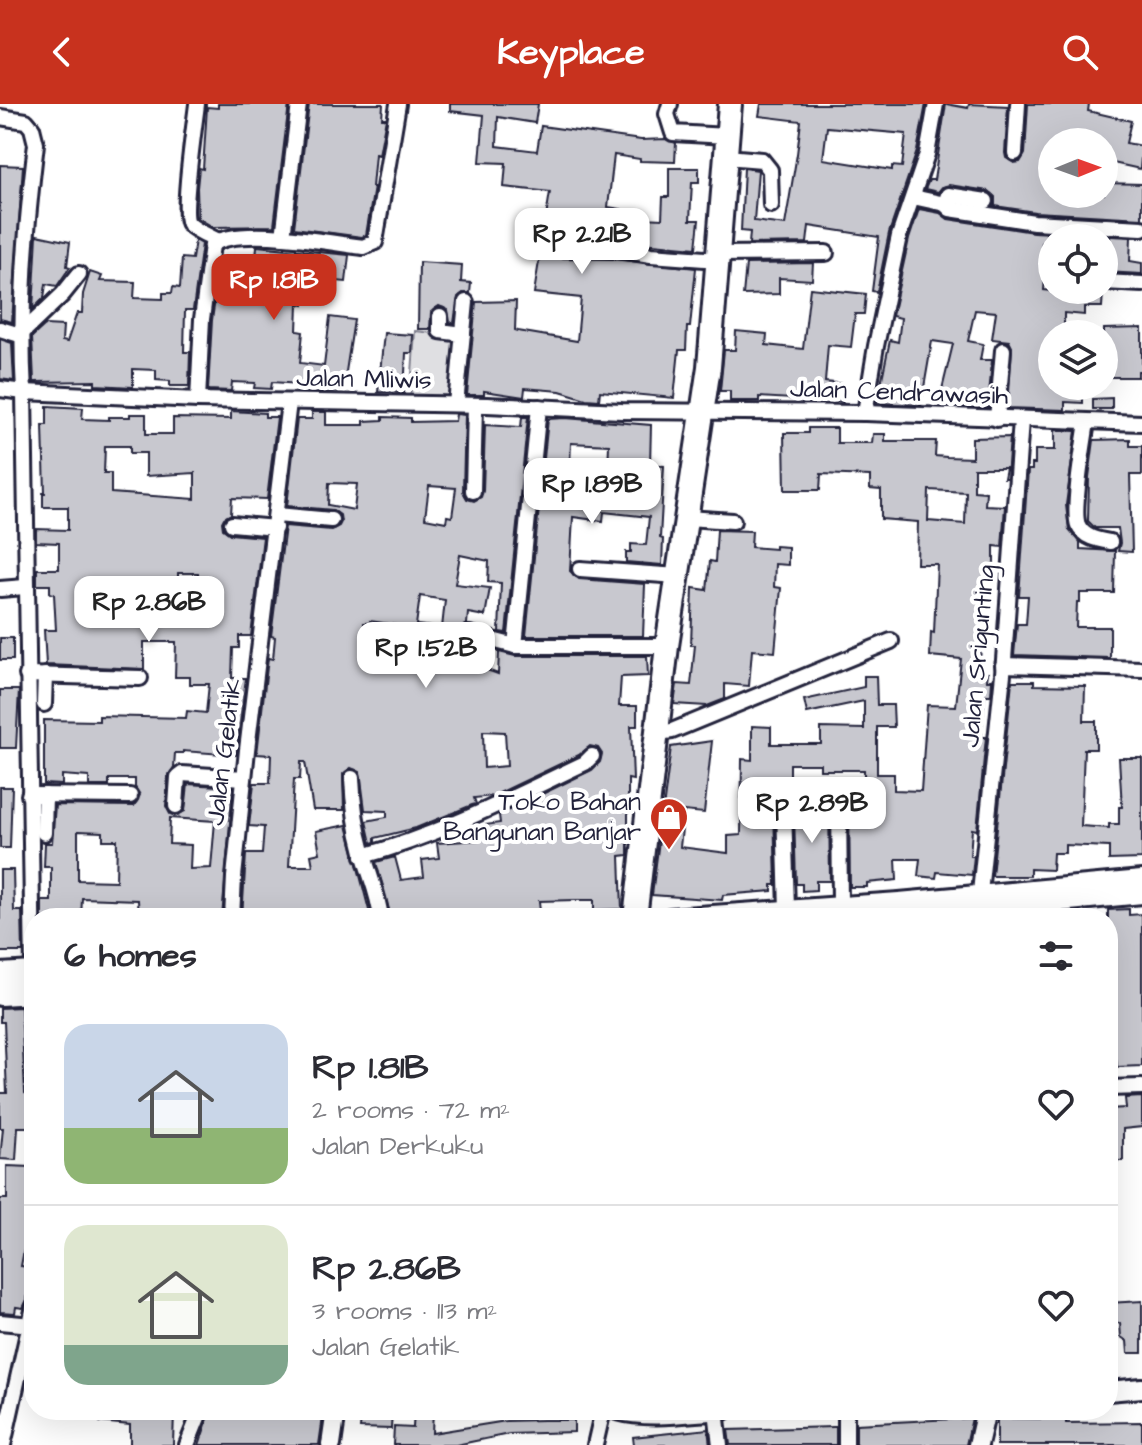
<!DOCTYPE html>
<html lang="en">
<head>
<meta charset="utf-8">
<style>
	body { margin:0; font-family:"Architects Daughter",sans-serif; background:#f2f2f3; color:#2b2b33; height:100vh; display:flex; flex-direction:column; font-size:30px; white-space:nowrap }
	* { box-sizing:border-box; margin:0 }
	p { font-size:26px; color:#7c7c81 }
	.icon { flex:none; width:44px; height:44px; fill:none; stroke:currentColor; stroke-width:2; stroke-linecap:round; stroke-linejoin:round }
	.map { position:relative; flex:1; overflow:hidden }
	.drawer { position:absolute; left:24px; top:804px; width:1094px; height:512px; display:flex; flex-direction:column; background:#fff; border-radius:32px; box-shadow:0 8px 32px #0002 }
	.drawer>* { flex:none }
	.needle { width:52px; rotate:89deg }
	.buttons { position:absolute; left:1038px; top:24px; display:grid; gap:16px }
	.buttons a { display:grid; place-items:center; width:80px; height:80px; border-radius:50%; background:#fff; box-shadow:0 8px 32px #0002; font-size:40px }
	.price { position:absolute; translate:-50% -68px; padding:0 18px; border-radius:16px; background:#fff; color:#222; font-size:26px; line-height:52px; filter:drop-shadow(0 2px 4px #0008) }
	.price::after { content:''; position:absolute; left:50%; top:48px; width:24px; height:18px; margin-left:-12px; background:inherit; clip-path:polygon(0 0,100% 0,50% 100%) }
	.price.on { background:#c8321e; color:#fff }
	ul { padding:0; list-style:none }
	li { display:flex; align-items:center; gap:24px; height:200px; padding:0 40px }
	li+li { border-top:2px solid #e1e1e2 }
	li span { display:grid; place-items:center; flex:none; width:224px; height:160px; border-radius:24px; color:#555 }
	li>.icon { margin-inline-start:auto }
	span .icon { width:96px; height:96px; fill:#fffc; stroke-width:1 }
	li b { font-size:34px }
	h2 { display:flex; justify-content:space-between; align-items:center; height:96px; padding:0 40px; font-size:34px }
	header { display:flex; justify-content:space-between; align-items:center; height:104px; padding:0 40px; background:#c8321e; color:#fff; font-size:36px; font-weight:700 }
	.map>svg:first-child { display:block }
	.green { fill:#dfdfe2; stroke:#80808e; stroke-width:2 }
	.building { fill:#c8c8cf; stroke:#22223b; stroke-width:2; fill-rule:evenodd }
	.lines { fill:none; stroke-linecap:round; stroke-linejoin:round }
	.minor-casing { stroke:#22223b; stroke-width:20 }
	.major-casing { stroke:#22223b; stroke-width:24 }
	.highway-casing { stroke:#22223b; stroke-width:28 }
	.minor { stroke:#fff; stroke-width:14 }
	.major { stroke:#fff; stroke-width:18 }
	.highway { stroke:#fff; stroke-width:22 }
	.labels { text-anchor:middle; dominant-baseline:central; stroke-width:8; stroke-linejoin:round; paint-order:stroke }
	.street-label { font-size:26px; fill:#22223b; stroke:#fff }
	.poi-label { font-size:26px; fill:#22223b; stroke:#fff; text-anchor:end }
</style>
</head>
<body>
<header><svg class="icon" aria-label="back" viewBox="0 0 24 24"><path d="M15 5l-7 7 7 7"/></svg>Keyplace<svg class="icon" aria-label="search" viewBox="0 0 24 24"><circle cx="10" cy="10" r="6"/><path d="M15 15l6 6"/></svg></header>
<div class="map">
<svg width="1142" height="1341" viewBox="0 0 1142 1341">
	<rect width="100%" height="100%" fill="#fff"/>
	<filter id="ink" filterUnits="userSpaceOnUse"><feTurbulence type="fractalNoise" baseFrequency=".0125" numOctaves="2"/><feDisplacementMap in="SourceGraphic" scale="16" xChannelSelector="R" yChannelSelector="G"/><feConvolveMatrix kernelMatrix="1 2 1 2 8 2 1 2 1" color-interpolation-filters="sRGB"/></filter>
	<g filter="url(#ink)">
		<polygon class="green" points="415,227 461,232 454,299 410,298"/>
		<g class="building">
			<polygon points="218,0 289,0 274,122 213,123 198,114 197,84 199,64 203,65 207,3 218,4"/>
			<polygon points="309,0 383,0 382,14 386,14 379,51 375,50 372,83 374,83 366,131 362,133 294,124"/>
			<polygon points="450,0 538,0 535,19 498,13 497,42 537,47 541,22 641,36 666,35 676,39 675,58 640,57 640,55 614,51 608,103 621,105 616,135 561,134 554,138 552,145 556,152 562,154 612,155 696,164 690,223 687,223 686,246 679,246 674,294 600,287 599,296 586,295 560,287 525,284 524,293 484,287 484,291 467,291 476,198 516,197 515,226 518,227 577,237 581,194 534,189 550,88 504,83 506,59 480,58 484,11 450,7"/>
			<path d="M761,0H926L917,47L889,129L877,188L872,187L879,133L809,122L807,139L749,140L750,128L741,127L744,64L758,66L754,117L785,121L797,50L801,17L759,12ZM827,23L906,30L902,63L892,62V66L823,55Z"/>
			<polygon points="946,0 968,4 969,0 1008,2 1005,49 1006,54 1014,59 1020,58 1025,50 1028,0 1089,0 1088,7 1131,17 1126,39 1142,42 1140,65 1104,57 1104,38 1052,38 1052,90 1104,90 1104,79 1142,80 1142,114 1035,108 995,102 995,93 988,87 949,81 942,83 938,88 925,85 929,76 934,76"/>
			<polygon points="0,61 23,62 12,218 0,215"/>
			<polygon points="669,64 699,64 699,78 692,78 690,116 699,116 696,144 642,139 644,114 662,115 663,93 669,93"/>
			<polygon points="919,105 940,109 948,115 1033,128 1131,133 1130,157 1142,159 1142,170 1104,168 1104,159 1108,159 1110,134 1052,134 1052,139 1042,138 1040,161 1046,162 1044,186 1088,191 1088,188 1103,188 1102,203 1084,203 1084,211 1064,209 1064,230 1052,230 1052,282 1083,282 1083,299 1065,298 1065,306 1008,304 1012,243 1009,237 992,235 996,208 975,206 968,237 983,240 980,256 992,256 988,303 938,302 953,240 932,237 921,301 877,299 890,236 898,238 901,214 892,212 909,135"/>
			<polygon points="37,131 70,138 67,162 70,163 57,182 46,180 44,194 33,205"/>
			<polygon points="195,136 202,140 193,206 185,206 184,248 190,248 189,282 170,282 170,277 156,276 156,266 133,265 133,283 95,281 95,277 34,278 32,233 45,221 63,222 62,237 67,238 77,209 82,209 83,190 90,168 102,172 100,177 135,178 134,194 163,195 163,189 172,189 173,183 180,184 182,154 192,155"/>
			<polygon points="257,142 349,151 346,178 306,174 304,201 298,200 297,227 303,228 300,259 324,262 330,213 354,216 343,287 312,288 312,284 300,282 300,280 272,278 271,285 254,284 255,279 232,278 231,287 208,286 212,216 221,153 256,155"/>
			<polygon points="419,158 462,161 461,178 471,179 470,189 463,189 458,193 454,219 450,218 448,206 439,202 431,208 430,225 418,225"/>
			<polygon points="813,159 812,176 779,174 779,190 743,191 746,160"/>
			<polygon points="810,184 866,190 864,210 855,210 851,243 828,241 825,278 844,280 843,298 759,293 759,297 730,297 730,287 720,287 724,246 735,246 736,227 767,230 766,241 803,245"/>
			<polygon points="1142,224 1142,267 1138,267 1138,273 1104,273 1104,225"/>
			<polygon points="384,229 413,231 412,249 406,249 404,289 378,288"/>
			<polygon points="0,235 12,239 14,277 0,275"/>
			<polygon points="1112,294 1112,305 1093,305 1093,295"/>
			<path d="M47,302L83,304L82,315L109,316V313H130V310H146V330H173V314L231,315V307L265,309V313H277L267,395L232,394L231,410L224,414L222,418L223,425L230,430L263,433L251,532H239V544H233L232,574H246L236,651L183,647V649H175L174,663L168,672L166,702L170,710L175,712L185,707L188,680L233,683L222,814H139L138,796L82,794L81,814H42V797H51V763H44L45,739H52L55,701L134,702L140,691L135,683V675H109V682H89V673L62,671V681L44,680V616L99,617V612L186,614L187,607L206,609L209,580H190V573H175L176,538H144V565L46,561L44,526H56L54,490L50,489V481H37V465H59V439L36,438V425L68,426V403H43V389H45L43,321H47ZM105,342H130V349H146V372L195,369V395L111,389V369H104ZM178,469H198V500H178ZM170,714L215,717L211,764L190,765L191,741L169,740ZM78,727L103,728V736H117L116,777L78,776Z"/>
			<path d="M312,308H326V321H364V317L383,316V313L411,314V318L455,317L456,310L465,311L463,387L467,395L474,397L481,393L483,387L485,321L521,323L522,313H528L506,529L499,528L501,479L488,478L489,457L460,451L455,480L490,484L485,512L468,509L467,520L461,524L459,532L463,538L474,542L472,554L477,555L476,562L498,570L499,548L515,552H647L648,572L621,573L619,602H637V622H631L633,676L628,675V751L620,752L622,805L594,806V796H575L539,797L540,808L447,811V808L391,814L376,758L395,753L401,776L424,773L422,756L439,754L437,739L479,736L478,722L500,719L499,711L592,666L600,658L602,650L598,644L590,642L579,651L493,692L474,694L476,700L472,701L416,724L375,734V738L371,739L366,717L387,713V707L365,706L360,668L351,664L343,670L344,706H313L305,658H301L300,675H294L289,762H313L311,751L320,749L316,727L347,721L371,814H242L246,750H262L264,723L249,722L254,679H270L271,651L257,650L268,554L273,555L275,533L271,532L285,422L331,426L339,422L341,418L340,411L333,406L287,402L297,315H312ZM329,379L357,380L354,406L328,401ZM429,382L456,384L452,413L447,412L446,418L425,414ZM420,492L445,496L442,524L416,521ZM370,517L403,522L397,567L365,562L364,519H370ZM483,627L505,628L507,662L484,664Z"/>
			<path d="M565,314L651,321L650,361L664,362L660,434L663,435L662,461L626,458V448H631V440L646,441L649,413L604,408L603,417L573,413L570,467L579,475L645,480L643,532H526L548,315ZM571,339L609,341L608,364L570,362Z"/>
			<path d="M808,324H837V339H872L873,330H885V337H936L935,352L947,353L972,354V334L1010,333L1007,374H1004L1006,364H974V387L986,388L985,401L1005,402L1002,443L994,442V460H992L988,533L981,532L980,569H988L987,576H992L991,591H985L981,633H986L977,726L972,725L970,752H974L972,771L937,768L936,774L918,772L920,755H896L897,776L867,779V783H850L849,697H864V666H820V660H790V688L778,696L774,704L776,781H772V787L723,791L722,796L652,791L671,643L712,637L704,709L684,707L680,743L728,749V732L741,731L742,655L752,656V622L771,623V640H821V624L864,625V597L807,609L804,596L864,583V572H876L877,601H893L894,623H877V670H894V686L921,687L927,601L956,602L961,555L930,552L931,528L934,529L937,460H917L918,418L881,415V386L870,385V372L821,370L820,386H785L784,329H808ZM929,386L966,388L965,420L928,417Z"/>
			<polygon points="1055,326 1076,327 1066,401 1069,426 1080,439 1080,445 1115,447 1114,489 1080,489 1080,498 1077,498 1076,523 1110,523 1110,554 1014,551 1017,520 1026,520 1028,492 1019,492 1028,366 1032,366 1032,360 1035,360 1035,346 1055,346"/>
			<polygon points="1130,335 1130,342 1142,342 1142,371 1130,371 1132,448 1118,447 1120,439 1118,424 1095,424 1088,417 1089,373 1094,336"/>
			<polygon points="717,426 752,427 751,443 775,445 775,442 788,443 788,461 775,460 774,483 781,484 775,548 752,546 749,582 725,580 725,595 707,602 674,600 677,580 691,581 695,541 691,541 693,484 707,486 710,457 715,458"/>
			<rect x="0" y="534" width="13" height="22"/>
			<polygon points="1012,577 1034,577 1034,581 1085,582 1084,617 1096,617 1096,645 1084,645 1081,722 1109,724 1109,720 1119,720 1119,703 1122,703 1119,654 1142,654 1142,755 1109,756 1109,743 1065,741 1065,749 1053,749 1052,766 1030,765 1030,772 992,772"/>
			<polygon points="0,586 19,586 16,644 0,644"/>
			<polygon points="0,683 12,683 10,744 0,744"/>
			<polygon points="829,698 830,777 816,777 816,786 802,787 802,780 796,780 794,709 805,702 813,702 813,699"/>
			<polygon points="0,766 13,766 14,807 22,807 23,848 0,848"/>
			<polygon points="1129,805 1129,811 1142,810 1142,962 1117,963 1116,954 1108,954 1108,806"/>
			<polygon points="21,903 25,989 32,988 33,1023 18,1023 16,1056 0,1055 3,1024 0,1024 0,989 7,989 4,918 0,918 0,904"/>
			<polygon points="1142,993 1142,1023 1123,1025 1123,1057 1108,1057 1108,1005 1126,1004 1125,994"/>
			<polygon points="7,1062 32,1063 32,1124 28,1124 21,1162 30,1163 27,1196 23,1204 16,1203 15,1209 0,1208 0,1095 7,1095"/>
			<polygon points="1142,1197 1142,1249 1128,1249 1127,1237 1121,1233 1120,1219 1108,1220 1108,1199"/>
			<polygon points="129,1306 174,1306 173,1341 130,1341 130,1321 100,1318 101,1307"/>
			<polygon points="211,1306 324,1306 319,1341 199,1341"/>
			<polygon points="362,1306 392,1306 391,1325 360,1324"/>
			<polygon points="414,1306 433,1306 432,1329 506,1317 543,1316 574,1316 574,1328 509,1330 456,1341 393,1341 394,1323 413,1324"/>
			<polygon points="972,1314 966,1341 856,1341 856,1320"/>
			<polygon points="997,1314 1066,1315 1066,1319 1142,1318 1142,1341 997,1341"/>
			<polygon points="833,1323 836,1323 836,1341 730,1341 728,1326"/>
			<polygon points="708,1325 710,1341 634,1341 633,1333"/>
		</g>
		<g class="lines">
			<defs>
				<g id="minor">
					<path d="M197,0C195,18 181,111 189,120C196,127 209,132 217,136"/>
					<polyline points="670,0 667,10 673,29 727,32"/>
					<path d="M0,13L26,17L32,24L36,40C26,123 19,204 24,288L33,869"/>
					<polyline points="1015,49 1018,0"/>
					<polyline points="726,53 762,56 770,66 771,101"/>
					<polyline points="913,93 945,100 948,91 986,97"/>
					<polyline points="945,100 950,105 1034,118 1142,124"/>
					<polyline points="283,133 299,0"/>
					<polyline points="562,144 613,145 651,151 718,156"/>
					<polyline points="718,150 826,149"/>
					<polyline points="1104,178 1142,180"/>
					<polyline points="440,212 440,227 463,230"/>
					<polyline points="0,225 20,231"/>
					<polyline points="20,231 63,190 79,170"/>
					<polyline points="0,285 24,288 198,296 487,301 622,307 865,309 1142,319"/>
					<path d="M198,296L202,215L212,141C237,121 330,139 363,143L375,138L398,0"/>
					<polyline points="456,300 466,198"/>
					<polyline points="539,303 515,542 667,542"/>
					<polyline points="865,309 876,242 899,132 927,50 936,0"/>
					<polyline points="997,315 1003,246"/>
					<path d="M1087,318C1084,338 1072,406 1078,421C1084,434 1098,436 1110,438"/>
					<polyline points="473,387 475,301"/>
					<polyline points="277,411 331,416"/>
					<polyline points="687,414 733,417"/>
					<polyline points="232,420 275,424"/>
					<polyline points="580,465 678,472"/>
					<polyline points="0,485 25,483"/>
					<polyline points="469,530 515,542"/>
					<polyline points="1003,561 1142,565"/>
					<polyline points="27,571 140,574"/>
					<polyline points="44,600 45,571"/>
					<polyline points="658,629 672,627 891,537"/>
					<path d="M352,674C353,700 356,723 363,748C369,771 378,789 381,814"/>
					<polyline points="29,691 130,692"/>
					<polyline points="176,702 178,673 182,670 244,674"/>
					<polyline points="44,729 45,691"/>
					<path d="M363,752C440,731 513,693 585,659L592,652"/>
					<polyline points="979,798 1003,570 1021,316"/>
					<polyline points="787,806 784,704 818,682 839,691 840,802"/>
					<polyline points="232,814 234,773 247,646 289,298"/>
					<polyline points="1108,984 1142,983"/>
					<polyline points="0,1218 32,1221"/>
					<polyline points="716,1306 720,1341"/>
					<polyline points="846,1306 846,1341"/>
					<polyline points="3,1341 34,1202"/>
					<polyline points="187,1341 201,1306"/>
					<polyline points="595,1341 603,1306"/>
				</g>
				<g id="major">
					<polyline points="670,814 899,798 1142,776"/>
					<polyline points="893,814 1142,790"/>
					<polyline points="1108,1287 1142,1284"/>
					<path d="M617,1306C649,1315 689,1308 723,1306"/>
					<polyline points="331,1341 336,1306"/>
					<polyline points="978,1341 986,1306"/>
				</g>
				<g id="highway">
					<polyline points="635,814 667,542 709,263 730,0"/>
					<polyline points="0,871 34,869"/>
					<polyline points="0,890 34,888"/>
				</g>
			</defs>
			<use href="#minor" class="minor-casing"/>
			<use href="#major" class="major-casing"/>
			<use href="#highway" class="highway-casing"/>
			<use href="#minor" class="minor"/>
			<use href="#major" class="major"/>
			<use href="#highway" class="highway"/>
		</g>
	</g>
	<defs>
		<symbol id="shop-pin" viewBox="-11 -11 22 30"><path d="M0 17L-7.5 6A9.5 9.5 0 1 1 7.5 6Z" fill="#c8321e" stroke="#fff"/><path d="M-5-2.5h2.3a2.7 3.5 0 0 1 5.4 0H5L5.5 6h-11ZM-1.5-2.5h3a1.5 2.3 0 0 0-3 0Z" fill="#fff"/></symbol>
	</defs>
	<g fill-rule="evenodd">
		<use href="#shop-pin" x="647" y="691" width="44" height="60"/>
	</g>
	<g class="labels">
		<g class="street-label">
			<text transform="translate(364 275) rotate(1)">Jalan Mliwis</text>
			<text transform="translate(899 288) rotate(2)">Jalan Cendrawasih</text>
			<text transform="translate(978 552) rotate(-85)">Jalan Srigunting</text>
			<text transform="translate(224 648) rotate(-83)">Jalan Gelatik</text>
		</g>
		<g class="poi-label">
			<text x="641" y="698">Toko Bahan<tspan x="641" dy="30">Bangunan Banjar</tspan></text>
		</g>
	</g>
</svg>
<div class="buttons">
<a><svg class="needle" viewBox="-14 -14 28 28"><path d="M0-13l5 13h-10z" fill="#e53935"/><path d="M0 13l5-13h-10z" fill="#7c7c81"/></svg></a>
<a><svg class="icon" aria-label="locate" viewBox="0 0 24 24"><circle cx="12" cy="12" r="6"/><path d="M12 2v4M12 18v4M2 12h4M18 12h4"/></svg></a>
<a><svg class="icon" aria-label="layers" viewBox="0 0 24 24"><path d="M12 4l9 5-9 5-9-5zM3 14l9 5 9-5"/></svg></a>
</div>
<b class="price" style="left:582px;top:172px">Rp 2.21B</b>
<b class="price on" style="left:274px;top:218px">Rp 1.81B</b>
<b class="price" style="left:592px;top:422px">Rp 1.89B</b>
<b class="price" style="left:149px;top:540px">Rp 2.86B</b>
<b class="price" style="left:426px;top:586px">Rp 1.52B</b>
<b class="price" style="left:812px;top:741px">Rp 2.89B</b>
<section class="drawer">
<h2>6 homes<svg class="icon" aria-label="filters" viewBox="0 0 24 24"><path d="M4 7h16M4 17h16"/><circle cx="9" cy="7" r="2"/><circle cx="15" cy="17" r="2"/></svg></h2>
<ul>
<li><span style="background:linear-gradient(#c9d6e8 65%,#8fb573 0)"><svg class="icon" aria-label="home" viewBox="0 0 24 24"><path d="M3 11l9-7 9 7M6 9v11h12V9"/></svg></span><div><b>Rp 1.81B</b><p>2 rooms · 72 m²</p><p>Jalan Derkuku</p></div><svg class="icon" aria-label="heart" viewBox="0 0 24 24"><path d="M12 20l-8-8c-3-5 5-10 8-4 3-6 11-1 8 4z"/></svg></li>
<li><span style="background:linear-gradient(#dfe7d0 75%,#7fa58c 0)"><svg class="icon" aria-label="home" viewBox="0 0 24 24"><path d="M3 11l9-7 9 7M6 9v11h12V9"/></svg></span><div><b>Rp 2.86B</b><p>3 rooms · 113 m²</p><p>Jalan Gelatik</p></div><svg class="icon" aria-label="heart" viewBox="0 0 24 24"><path d="M12 20l-8-8c-3-5 5-10 8-4 3-6 11-1 8 4z"/></svg></li>
</ul>
</section>
</div>
</body>
</html>
